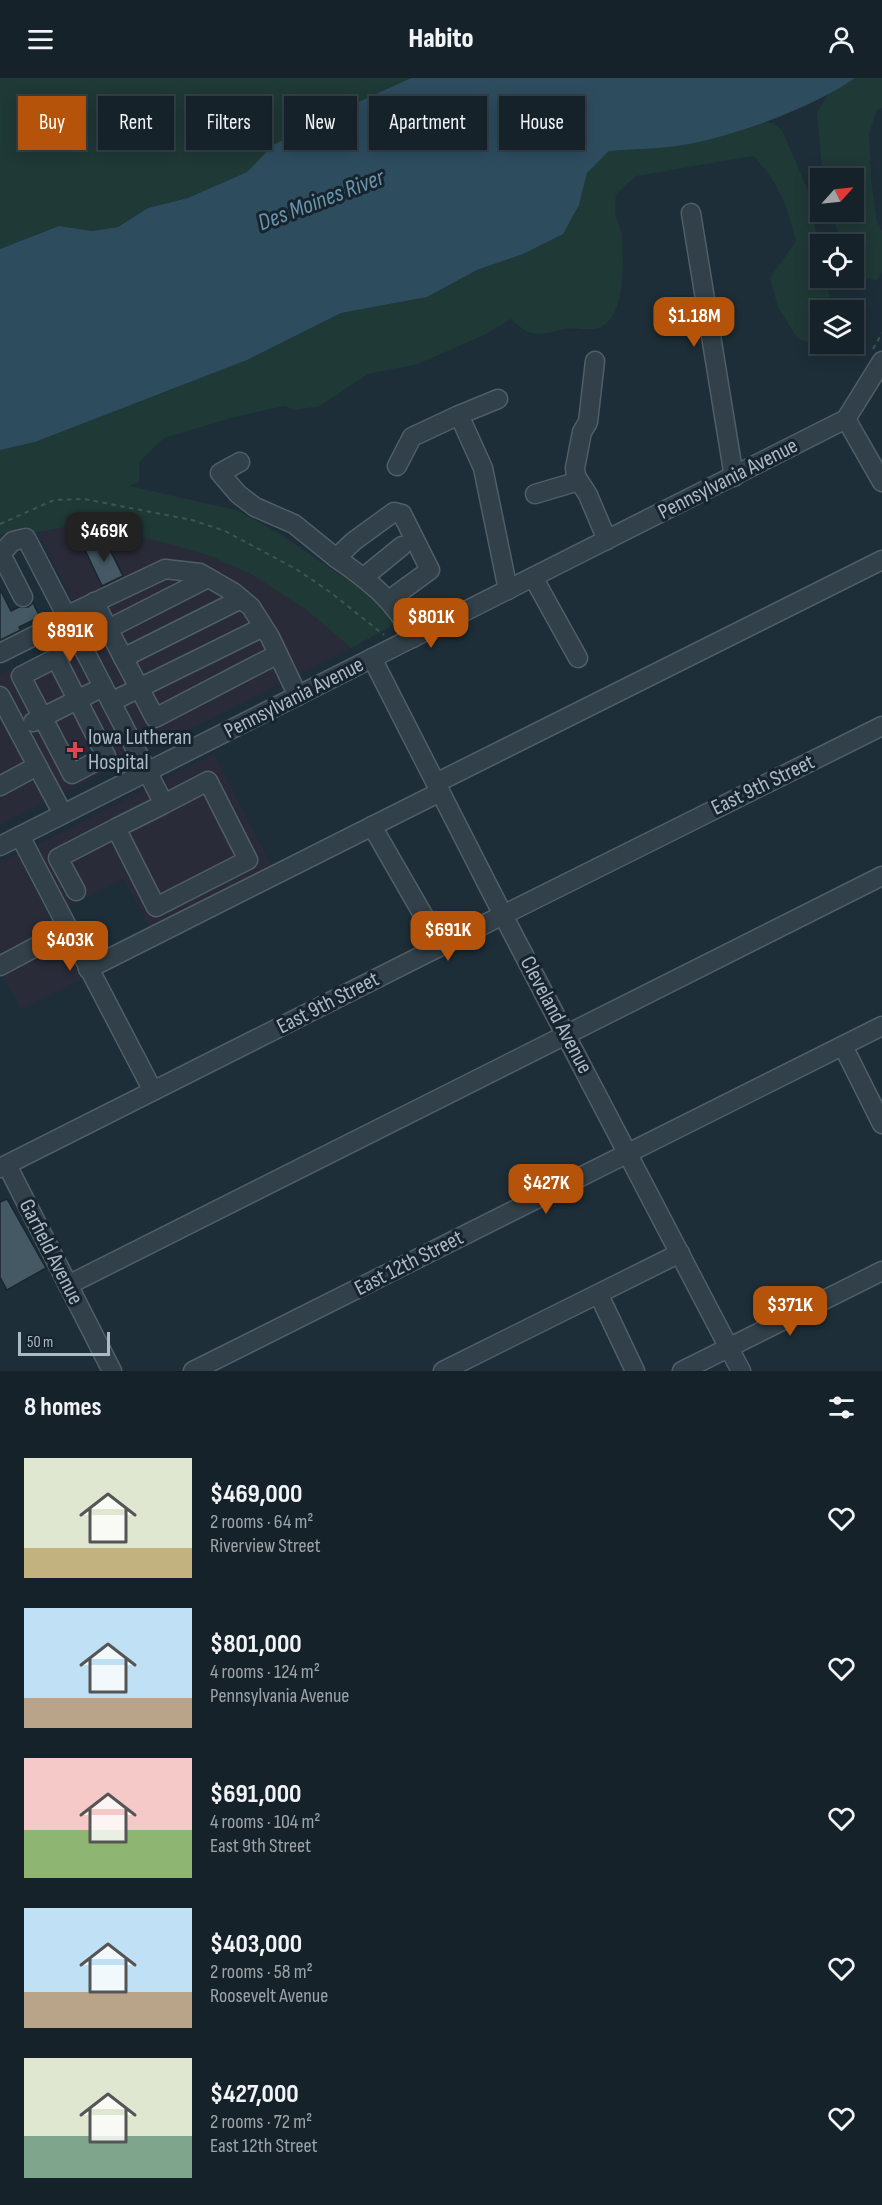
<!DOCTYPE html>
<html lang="en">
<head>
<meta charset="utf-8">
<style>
	body { margin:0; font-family:"Sofia Sans Condensed",sans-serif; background:#1f2a32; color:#f1f3f6; height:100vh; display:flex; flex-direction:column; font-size:22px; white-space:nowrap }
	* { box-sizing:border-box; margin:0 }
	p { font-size:20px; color:#9ea4a8 }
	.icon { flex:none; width:33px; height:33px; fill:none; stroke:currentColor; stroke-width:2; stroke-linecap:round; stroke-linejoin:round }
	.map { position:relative; height:1293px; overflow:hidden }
	.side { display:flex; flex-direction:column; background:#16222a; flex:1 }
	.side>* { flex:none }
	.banner { position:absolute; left:18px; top:18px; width:846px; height:54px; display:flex; gap:12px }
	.needle { width:39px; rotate:63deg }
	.tools { position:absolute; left:810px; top:90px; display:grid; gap:12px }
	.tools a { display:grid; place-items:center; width:54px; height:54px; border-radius:0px; background:#16222a; box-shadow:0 3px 15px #0003,0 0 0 2px #353f47; font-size:30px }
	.scale { position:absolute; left:18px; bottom:15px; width:92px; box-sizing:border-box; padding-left:6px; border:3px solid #abbbc6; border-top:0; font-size:16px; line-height:21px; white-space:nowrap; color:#abbbc6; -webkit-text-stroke:4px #17242d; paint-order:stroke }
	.price { position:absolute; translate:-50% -51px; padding:0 14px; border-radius:12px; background:#b45309; color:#fff; font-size:20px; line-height:39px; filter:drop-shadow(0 2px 3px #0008) }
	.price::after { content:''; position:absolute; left:50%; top:36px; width:18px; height:14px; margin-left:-9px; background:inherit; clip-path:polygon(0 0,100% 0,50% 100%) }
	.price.on { background:#222; color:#fff }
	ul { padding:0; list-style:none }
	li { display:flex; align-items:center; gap:18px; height:150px; padding:0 24px }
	li span { display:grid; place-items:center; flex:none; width:168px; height:120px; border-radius:0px; color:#555 }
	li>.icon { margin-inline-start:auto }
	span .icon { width:72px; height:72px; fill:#fffc; stroke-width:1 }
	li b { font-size:26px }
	h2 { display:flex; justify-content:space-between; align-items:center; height:72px; padding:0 24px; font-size:26px }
	.pill { padding:0 21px; border-radius:0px; background:#16222a; box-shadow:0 3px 15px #0003,0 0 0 2px #353f47; font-size:21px; line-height:54px }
	.pill.on { background:#b45309; color:#fff }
	header { display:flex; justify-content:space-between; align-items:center; height:78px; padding:0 24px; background:#16222a; font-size:27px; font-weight:800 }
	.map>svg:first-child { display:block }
	.medical { fill:#2a2b39 }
	.green { fill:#1f3937 }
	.water { fill:#2d4d5f }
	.building { fill:#455965; stroke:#19262f; stroke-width:1.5 }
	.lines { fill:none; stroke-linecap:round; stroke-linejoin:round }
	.minor-casing { stroke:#4f5e67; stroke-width:21 }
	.path { stroke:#3d5654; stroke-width:2; stroke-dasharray:4.5 4.5; stroke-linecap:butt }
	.minor { stroke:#314049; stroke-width:18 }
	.health-dot { fill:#e0444e; stroke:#17242d; stroke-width:2 }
	.labels { text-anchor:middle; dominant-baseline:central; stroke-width:6; stroke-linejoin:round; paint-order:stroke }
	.street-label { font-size:22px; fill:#abbbc6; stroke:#17242d }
	.poi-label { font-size:22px; fill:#abbbc6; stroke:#17242d; text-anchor:start }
	.water-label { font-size:24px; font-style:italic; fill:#6894ad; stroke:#17242d }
</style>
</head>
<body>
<header><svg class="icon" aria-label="menu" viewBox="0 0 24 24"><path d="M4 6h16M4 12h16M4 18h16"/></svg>Habito<svg class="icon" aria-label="person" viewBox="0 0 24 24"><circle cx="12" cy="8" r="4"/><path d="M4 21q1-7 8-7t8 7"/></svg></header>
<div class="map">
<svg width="882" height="1293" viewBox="0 0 882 1293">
	<rect width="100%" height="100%" fill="#1d2e38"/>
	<g class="medical">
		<polygon points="81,446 166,465 210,478 251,496 309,534 351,570 0,747 0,596 87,553 38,454"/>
		<polygon points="214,676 273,790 151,852 124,801 68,829 37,767"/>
		<polygon points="18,776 81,901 21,931 0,892 0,784"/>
	</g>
	<g class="green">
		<polygon points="0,0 411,0 339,33 273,67 247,94 188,120 148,130 118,149 92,153 59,148 0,171"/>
		<polygon points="855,0 882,0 882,30 877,31 869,55 871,102 877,144 882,153 882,194 877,202 860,199 854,187 854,166 842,166 831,134 854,134 854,100 823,100 817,35 828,16"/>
		<path d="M765,43L772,45L782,52L809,115L820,177V200H826L832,232H820V266H824L818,268L797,260L778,229L770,200L796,163C786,125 780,108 754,78L636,98L616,116C616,123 614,132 616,139C617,145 621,150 622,157C623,181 627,241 598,250C588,253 576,249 565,251C538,257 532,261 511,241L484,257L418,286L368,296L320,328L295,332L284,328L231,340L164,360L139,384V404L129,408L236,432L277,454L380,524L397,545L351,570L309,534L251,496L210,478L166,465L81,446L38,454L0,457V372L35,364L247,282L341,235L427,219L477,192L523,176L579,127L587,95L609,73L732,55Z"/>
	</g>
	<path class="water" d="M411,0H855C814,29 733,59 683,67C659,71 633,71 609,73L587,95L579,127L563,156L523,176L477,192L427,219L341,235L247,282L35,364L0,372V171L59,148L92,153L118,149L148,130L188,120L247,94L273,67L339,33Z"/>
	<g class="building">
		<polygon points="105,462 123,498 102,508 85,472"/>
		<polygon points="0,511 11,533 19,529 28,529 33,525 40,539 19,549 21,552 0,562"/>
		<polygon points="7,1121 46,1190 7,1212 0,1199 0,1124"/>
	</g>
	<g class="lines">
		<defs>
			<g id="minor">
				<polyline points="691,135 734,399"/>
				<polyline points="595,283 588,344 582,354 575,390 576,398 588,417 607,462"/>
				<polyline points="459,337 498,321"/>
				<polyline points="846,341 882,404"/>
				<polyline points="846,341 882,283"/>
				<polyline points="240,384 220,395 238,416 255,429 294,446 336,480"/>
				<polyline points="397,388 412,359 459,337 483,390 508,512"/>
				<polyline points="535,416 579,403"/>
				<polyline points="364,499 402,468"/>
				<polyline points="533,499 578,580"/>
				<polyline points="23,519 1,476 13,463 26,460 164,726 208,703 248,782 156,829 116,750 164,726"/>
				<path d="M389,522L430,492L402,436L394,434L354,463L336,480C368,502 397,524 413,560"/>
				<polyline points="94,524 155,640 278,576"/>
				<polyline points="66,538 165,491 200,495 233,514 251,529 270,559 298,618"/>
				<polyline points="108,551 208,500"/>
				<polyline points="0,575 68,541"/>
				<polygon points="56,580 106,678 72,696 21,598"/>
				<polyline points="123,580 241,521"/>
				<polyline points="372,580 503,837 741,1293"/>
				<polyline points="0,618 63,736"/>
				<polyline points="111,624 263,549"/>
				<polyline points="33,644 103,609"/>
				<polyline points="436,705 882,482"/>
				<polyline points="0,708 37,688"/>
				<polyline points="372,748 441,868"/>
				<polyline points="20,758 153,1013"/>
				<polyline points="0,768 846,341"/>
				<polyline points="76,813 58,780 116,750"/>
				<polyline points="0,888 41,866"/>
				<polyline points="88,891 440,714"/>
				<polyline points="843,968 882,1046"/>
				<polyline points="7,1087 112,1293"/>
				<polyline points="0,1090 441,868 882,648"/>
				<polyline points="68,1207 882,798"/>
				<polyline points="599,1217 635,1293"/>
				<polyline points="193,1293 882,948"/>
				<polyline points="443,1293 680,1175"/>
				<polyline points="682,1293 882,1193"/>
			</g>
		</defs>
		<use href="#minor" class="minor-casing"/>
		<g class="path">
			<polyline points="873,271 882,255"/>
			<polyline points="0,446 54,422 84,421 192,442 225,453 296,491 330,514 384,557"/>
		</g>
		<use href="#minor" class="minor"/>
	</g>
	<path class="health-dot" d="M72 663h6v6h6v6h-6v6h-6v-6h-6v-6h6z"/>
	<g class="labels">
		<g class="street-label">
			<text transform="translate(728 401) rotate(-27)">Pennsylvania Avenue</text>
			<text transform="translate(294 620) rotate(-27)">Pennsylvania Avenue</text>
			<text transform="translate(763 707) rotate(-26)">East 9th Street</text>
			<text transform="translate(328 925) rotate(-27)">East 9th Street</text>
			<text transform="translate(556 937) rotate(62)">Cleveland Avenue</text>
			<text transform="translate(51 1174) rotate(63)">Garfield Avenue</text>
			<text transform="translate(409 1185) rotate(-27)">East 12th Street</text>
		</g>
		<g class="poi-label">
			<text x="88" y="659">Iowa Lutheran<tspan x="88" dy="25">Hospital</tspan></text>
		</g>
		<g class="water-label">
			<text transform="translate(321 122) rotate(-21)">Des Moines River</text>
		</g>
	</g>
</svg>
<div class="tools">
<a><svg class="needle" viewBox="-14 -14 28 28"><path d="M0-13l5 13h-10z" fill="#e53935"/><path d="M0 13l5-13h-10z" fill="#9ea4a8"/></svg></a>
<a><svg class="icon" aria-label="locate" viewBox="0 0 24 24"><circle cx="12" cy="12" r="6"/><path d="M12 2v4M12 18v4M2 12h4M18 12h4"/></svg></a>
<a><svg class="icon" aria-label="layers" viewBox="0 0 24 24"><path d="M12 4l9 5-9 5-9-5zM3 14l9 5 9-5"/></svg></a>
</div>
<div class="scale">50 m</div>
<b class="price" style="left:694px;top:270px">$1.18M</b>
<b class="price on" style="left:104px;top:485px">$469K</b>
<b class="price" style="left:431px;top:571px">$801K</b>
<b class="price" style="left:70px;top:585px">$891K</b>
<b class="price" style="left:448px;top:884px">$691K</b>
<b class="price" style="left:70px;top:894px">$403K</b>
<b class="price" style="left:546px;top:1137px">$427K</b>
<b class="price" style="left:790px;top:1259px">$371K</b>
<div class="banner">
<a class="pill on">Buy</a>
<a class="pill">Rent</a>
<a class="pill">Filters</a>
<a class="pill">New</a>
<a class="pill">Apartment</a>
<a class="pill">House</a>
</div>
</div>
<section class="side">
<h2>8 homes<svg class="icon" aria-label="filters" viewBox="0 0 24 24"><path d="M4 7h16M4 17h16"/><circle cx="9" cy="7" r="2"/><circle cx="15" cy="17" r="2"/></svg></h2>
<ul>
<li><span style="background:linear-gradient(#dfe7d0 75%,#c2b280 0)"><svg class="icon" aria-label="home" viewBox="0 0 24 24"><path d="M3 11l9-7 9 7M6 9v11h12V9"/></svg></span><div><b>$469,000</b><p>2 rooms · 64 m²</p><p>Riverview Street</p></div><svg class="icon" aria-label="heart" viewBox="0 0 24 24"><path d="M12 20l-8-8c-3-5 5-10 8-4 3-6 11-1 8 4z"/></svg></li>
<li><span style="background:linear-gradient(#bfe0f5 75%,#b9a48a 0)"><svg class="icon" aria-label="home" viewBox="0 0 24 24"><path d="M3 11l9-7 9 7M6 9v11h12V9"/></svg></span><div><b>$801,000</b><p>4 rooms · 124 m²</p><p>Pennsylvania Avenue</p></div><svg class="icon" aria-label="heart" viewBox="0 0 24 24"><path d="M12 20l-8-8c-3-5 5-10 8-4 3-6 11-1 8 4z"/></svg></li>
<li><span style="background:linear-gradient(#f6c9c9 60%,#8fb573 0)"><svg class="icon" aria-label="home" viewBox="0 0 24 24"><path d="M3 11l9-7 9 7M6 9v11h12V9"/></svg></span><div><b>$691,000</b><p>4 rooms · 104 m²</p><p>East 9th Street</p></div><svg class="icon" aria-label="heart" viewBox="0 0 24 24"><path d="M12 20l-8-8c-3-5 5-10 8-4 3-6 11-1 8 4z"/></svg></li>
<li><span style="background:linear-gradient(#bfe0f5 70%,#b9a48a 0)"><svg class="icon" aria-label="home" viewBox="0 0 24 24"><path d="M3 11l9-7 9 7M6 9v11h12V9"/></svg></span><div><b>$403,000</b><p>2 rooms · 58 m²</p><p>Roosevelt Avenue</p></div><svg class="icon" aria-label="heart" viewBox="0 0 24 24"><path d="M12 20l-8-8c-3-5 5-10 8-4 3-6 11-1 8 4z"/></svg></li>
<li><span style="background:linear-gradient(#dfe7d0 65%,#7fa58c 0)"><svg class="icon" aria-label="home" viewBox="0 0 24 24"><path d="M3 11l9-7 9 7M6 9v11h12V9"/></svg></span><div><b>$427,000</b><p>2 rooms · 72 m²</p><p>East 12th Street</p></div><svg class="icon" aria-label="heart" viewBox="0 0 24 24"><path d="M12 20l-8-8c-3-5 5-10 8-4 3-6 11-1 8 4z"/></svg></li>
</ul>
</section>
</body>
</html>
